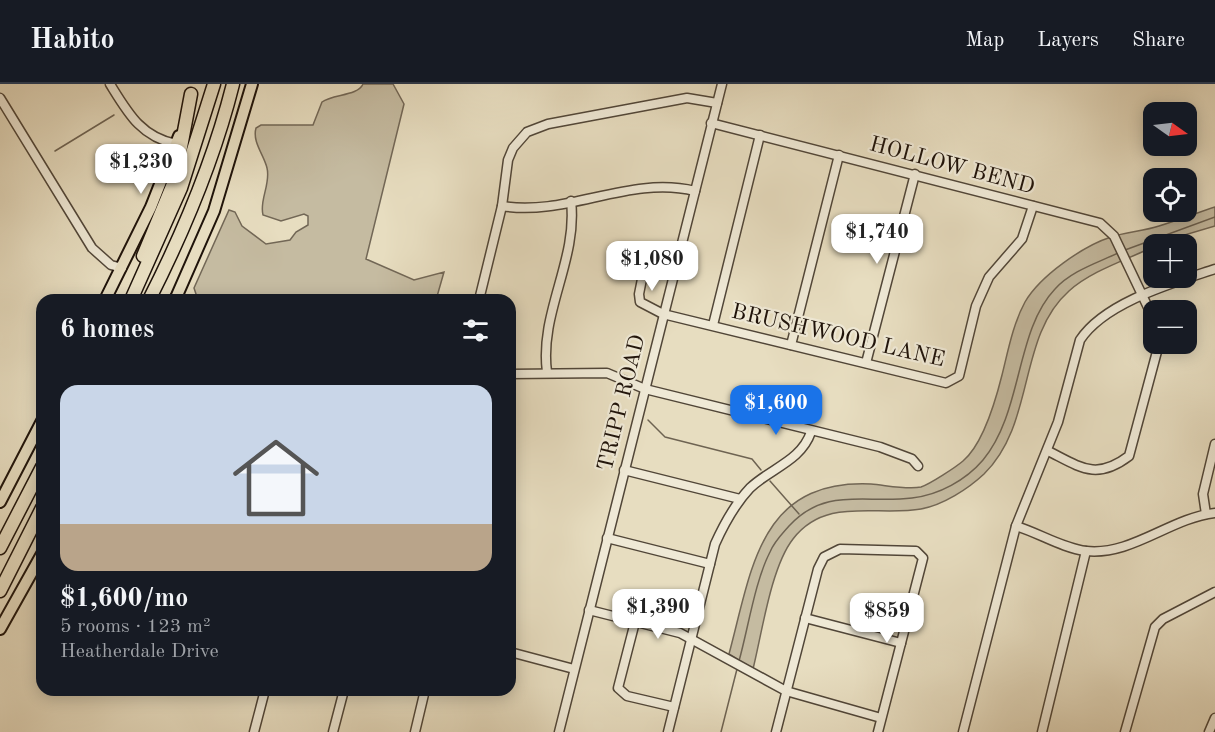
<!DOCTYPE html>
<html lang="en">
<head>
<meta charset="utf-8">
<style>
	body { margin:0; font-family:"Old Standard TT",serif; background:#242831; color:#f1f3f6; height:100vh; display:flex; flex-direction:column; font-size:22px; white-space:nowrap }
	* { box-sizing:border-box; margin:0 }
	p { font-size:20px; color:#9ea1a6 }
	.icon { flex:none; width:33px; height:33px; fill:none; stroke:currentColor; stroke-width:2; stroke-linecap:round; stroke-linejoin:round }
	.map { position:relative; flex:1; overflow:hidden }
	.panel { position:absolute; left:36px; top:210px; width:480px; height:402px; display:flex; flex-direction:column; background:#171b24; border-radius:18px; box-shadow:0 3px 15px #0003 }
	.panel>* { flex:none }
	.needle { width:39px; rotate:104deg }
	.fabs { position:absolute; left:1143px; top:18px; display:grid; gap:12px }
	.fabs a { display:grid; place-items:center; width:54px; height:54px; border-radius:12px; background:#171b24; box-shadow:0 3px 15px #0003; font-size:30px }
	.price { position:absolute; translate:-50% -51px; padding:0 14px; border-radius:12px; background:#fff; color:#222; font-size:20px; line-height:39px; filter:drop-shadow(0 2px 3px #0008) }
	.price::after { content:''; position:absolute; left:50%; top:36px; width:18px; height:14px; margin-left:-9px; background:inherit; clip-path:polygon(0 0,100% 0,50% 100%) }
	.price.selected { background:#1a73e8; color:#fff }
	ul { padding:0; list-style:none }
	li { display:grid; align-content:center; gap:12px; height:318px; padding:0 24px }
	li span { display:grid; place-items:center; height:186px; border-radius:18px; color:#555 }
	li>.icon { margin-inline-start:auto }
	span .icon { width:108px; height:108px; fill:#fffc; stroke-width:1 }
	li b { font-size:26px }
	h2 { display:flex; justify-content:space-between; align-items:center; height:72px; padding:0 24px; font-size:26px }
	header { display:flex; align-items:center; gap:36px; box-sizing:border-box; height:84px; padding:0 30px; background:#171b24; border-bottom:2px solid #363941 }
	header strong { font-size:28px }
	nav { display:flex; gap:33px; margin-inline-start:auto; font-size:21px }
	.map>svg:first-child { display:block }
	.green { fill:#c5bba1; stroke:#726756; stroke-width:1.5 }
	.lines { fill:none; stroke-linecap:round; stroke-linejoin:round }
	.stream { stroke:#6e6352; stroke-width:1.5 }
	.minor-casing { stroke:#514638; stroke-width:11 }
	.major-casing { stroke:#1f130a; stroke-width:14 }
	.highway-casing { stroke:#1f130a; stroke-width:15 }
	.minor { stroke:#efe9d6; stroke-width:8 }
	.major { stroke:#e7ddc0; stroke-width:10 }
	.highway { stroke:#e7ddc0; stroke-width:12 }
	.labels { text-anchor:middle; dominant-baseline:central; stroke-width:4.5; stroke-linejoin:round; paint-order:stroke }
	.street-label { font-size:22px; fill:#1f130a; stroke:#efe9d6 }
</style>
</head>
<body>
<header>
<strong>Habito</strong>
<nav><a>Map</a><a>Layers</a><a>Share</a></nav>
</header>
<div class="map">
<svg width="1215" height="648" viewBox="0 0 1215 648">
	<rect width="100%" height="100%" fill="#e7ddc0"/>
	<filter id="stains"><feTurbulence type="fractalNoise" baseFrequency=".00333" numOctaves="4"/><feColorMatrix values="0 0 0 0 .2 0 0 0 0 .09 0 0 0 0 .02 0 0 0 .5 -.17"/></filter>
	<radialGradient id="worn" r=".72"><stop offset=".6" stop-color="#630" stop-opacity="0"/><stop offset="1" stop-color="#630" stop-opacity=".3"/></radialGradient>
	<g class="green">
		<path d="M363,0H393L404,20L366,175L414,196L444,188L436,216H198L194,204L229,126L235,128L242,142L266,160L290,156L296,148L308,141V132L304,130L281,137L263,131C259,116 271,100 267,84C264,71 252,58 256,44L261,41H313L322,18C333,10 358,12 363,0Z"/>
		<path d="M1215,123V142L1154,160L1153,163C1126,176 1091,187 1069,207C1017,253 1036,339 984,390C968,405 943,421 921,425C877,433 826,412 793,455C771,483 762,549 753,585L729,570C752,485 759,395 871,400C885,401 907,406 921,403C930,400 956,383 963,377C983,360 996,315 1002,291C1008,267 1013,240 1025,218C1040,192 1083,162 1111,153C1126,148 1144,147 1159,142C1178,136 1197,129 1215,123Z"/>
	</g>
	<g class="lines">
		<g class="stream">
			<polyline points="55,67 114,31"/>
			<polyline points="1125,166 1215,133"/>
			<polyline points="648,336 665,353 752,375 761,386"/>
			<polyline points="770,397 799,430"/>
			<path d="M739,577C748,545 755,497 770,468C774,458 782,450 789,442C826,402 865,420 912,414C939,411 966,396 983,376C1023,328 1015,247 1055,205C1071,187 1097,179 1118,169"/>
			<polyline points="721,648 737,585"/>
		</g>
		<defs>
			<g id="minor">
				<path d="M110,0C128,29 141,53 176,60"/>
				<polyline points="0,14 92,164 111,181 122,184"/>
				<polyline points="711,39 1100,139 1114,152 1154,236"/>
				<path d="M502,122C567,133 629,91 695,107"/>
				<polyline points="644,185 639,210 640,218 663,230 946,299 959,292 976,222 989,193 1022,155 1033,122"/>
				<polyline points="479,216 502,122 508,76 513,64 527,48 548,40 687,14 717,19"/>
				<polyline points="713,241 760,51"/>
				<polyline points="791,261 839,71"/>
				<polyline points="866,279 915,90"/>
				<path d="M547,288C539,229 578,176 571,117"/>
				<polyline points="510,290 607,289 645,305 880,363 912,375 918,382"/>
				<path d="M1048,367C1080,383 1096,397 1129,372L1159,260"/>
				<polyline points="624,386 740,415"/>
				<polyline points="1206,430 1203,410 1215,360"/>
				<path d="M1016,442C1039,449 1062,464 1086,467C1132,472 1170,434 1215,429"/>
				<polyline points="607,454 710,480"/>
				<polyline points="589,526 680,549 786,607 881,634"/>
				<polyline points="805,534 901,559"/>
				<polyline points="635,538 618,604 627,612 674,623"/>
				<polyline points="510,568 574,585"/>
				<polyline points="254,648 265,606"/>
				<polyline points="333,648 344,606"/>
				<polyline points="415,648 425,606"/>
				<polyline points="559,648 722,0"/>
				<path d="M668,648L715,460C724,440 735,420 750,404C771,384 801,377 811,348"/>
				<polyline points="776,648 818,485 824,473 840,465 916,467 923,474 878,648"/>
				<path d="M963,648L1016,442L1058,338L1080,256C1105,218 1173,199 1215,185"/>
				<polyline points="1042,648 1086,467"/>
				<polyline points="1125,648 1155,543 1163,535 1215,508"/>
				<polyline points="1209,648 1215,634"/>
			</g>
			<g id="major">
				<polyline points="105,216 151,123 179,52"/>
				<polyline points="175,216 214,127 252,0"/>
				<polyline points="0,418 42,337"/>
				<polyline points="0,545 42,470"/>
			</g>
			<g id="highway">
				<polyline points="143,172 175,95 191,10"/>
				<polyline points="131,216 181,104 214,0"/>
				<path d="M149,216C184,147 214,76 233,0"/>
				<polyline points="174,216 175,216"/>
				<polyline points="0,464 42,383"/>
				<polyline points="0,507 42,424"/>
			</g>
		</defs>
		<use href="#minor" class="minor-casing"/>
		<use href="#major" class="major-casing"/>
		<use href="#highway" class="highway-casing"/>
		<use href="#minor" class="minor"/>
		<use href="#major" class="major"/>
		<use href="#highway" class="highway"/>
	</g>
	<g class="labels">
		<g class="street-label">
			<text transform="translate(952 82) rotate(15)">HOLLOW BEND</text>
			<text transform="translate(838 252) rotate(13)">BRUSHWOOD LANE</text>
			<text transform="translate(622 319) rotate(-76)">TRIPP ROAD</text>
		</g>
	</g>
	<rect width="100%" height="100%" filter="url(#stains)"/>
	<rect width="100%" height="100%" fill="url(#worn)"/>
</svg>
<div class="fabs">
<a><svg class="needle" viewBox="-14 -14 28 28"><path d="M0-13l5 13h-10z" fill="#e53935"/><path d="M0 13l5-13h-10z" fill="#9ea1a6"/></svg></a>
<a><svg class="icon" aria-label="locate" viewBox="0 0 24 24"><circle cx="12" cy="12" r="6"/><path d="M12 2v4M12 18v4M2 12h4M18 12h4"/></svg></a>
<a>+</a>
<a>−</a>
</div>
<b class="price" style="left:141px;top:111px">$1,230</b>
<b class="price" style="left:877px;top:181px">$1,740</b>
<b class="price" style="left:652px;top:208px">$1,080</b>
<b class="price selected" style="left:776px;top:352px">$1,600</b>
<b class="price" style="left:658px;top:556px">$1,390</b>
<b class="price" style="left:887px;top:560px">$859</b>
<section class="panel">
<h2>6 homes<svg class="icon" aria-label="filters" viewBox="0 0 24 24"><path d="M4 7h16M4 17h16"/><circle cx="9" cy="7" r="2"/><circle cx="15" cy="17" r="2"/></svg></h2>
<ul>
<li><span style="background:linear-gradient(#c9d6e8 75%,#b9a48a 0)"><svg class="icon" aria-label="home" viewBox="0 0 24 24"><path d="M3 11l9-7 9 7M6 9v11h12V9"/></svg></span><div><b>$1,600/mo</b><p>5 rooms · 123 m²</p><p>Heatherdale Drive</p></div></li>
</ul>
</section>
</div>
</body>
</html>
